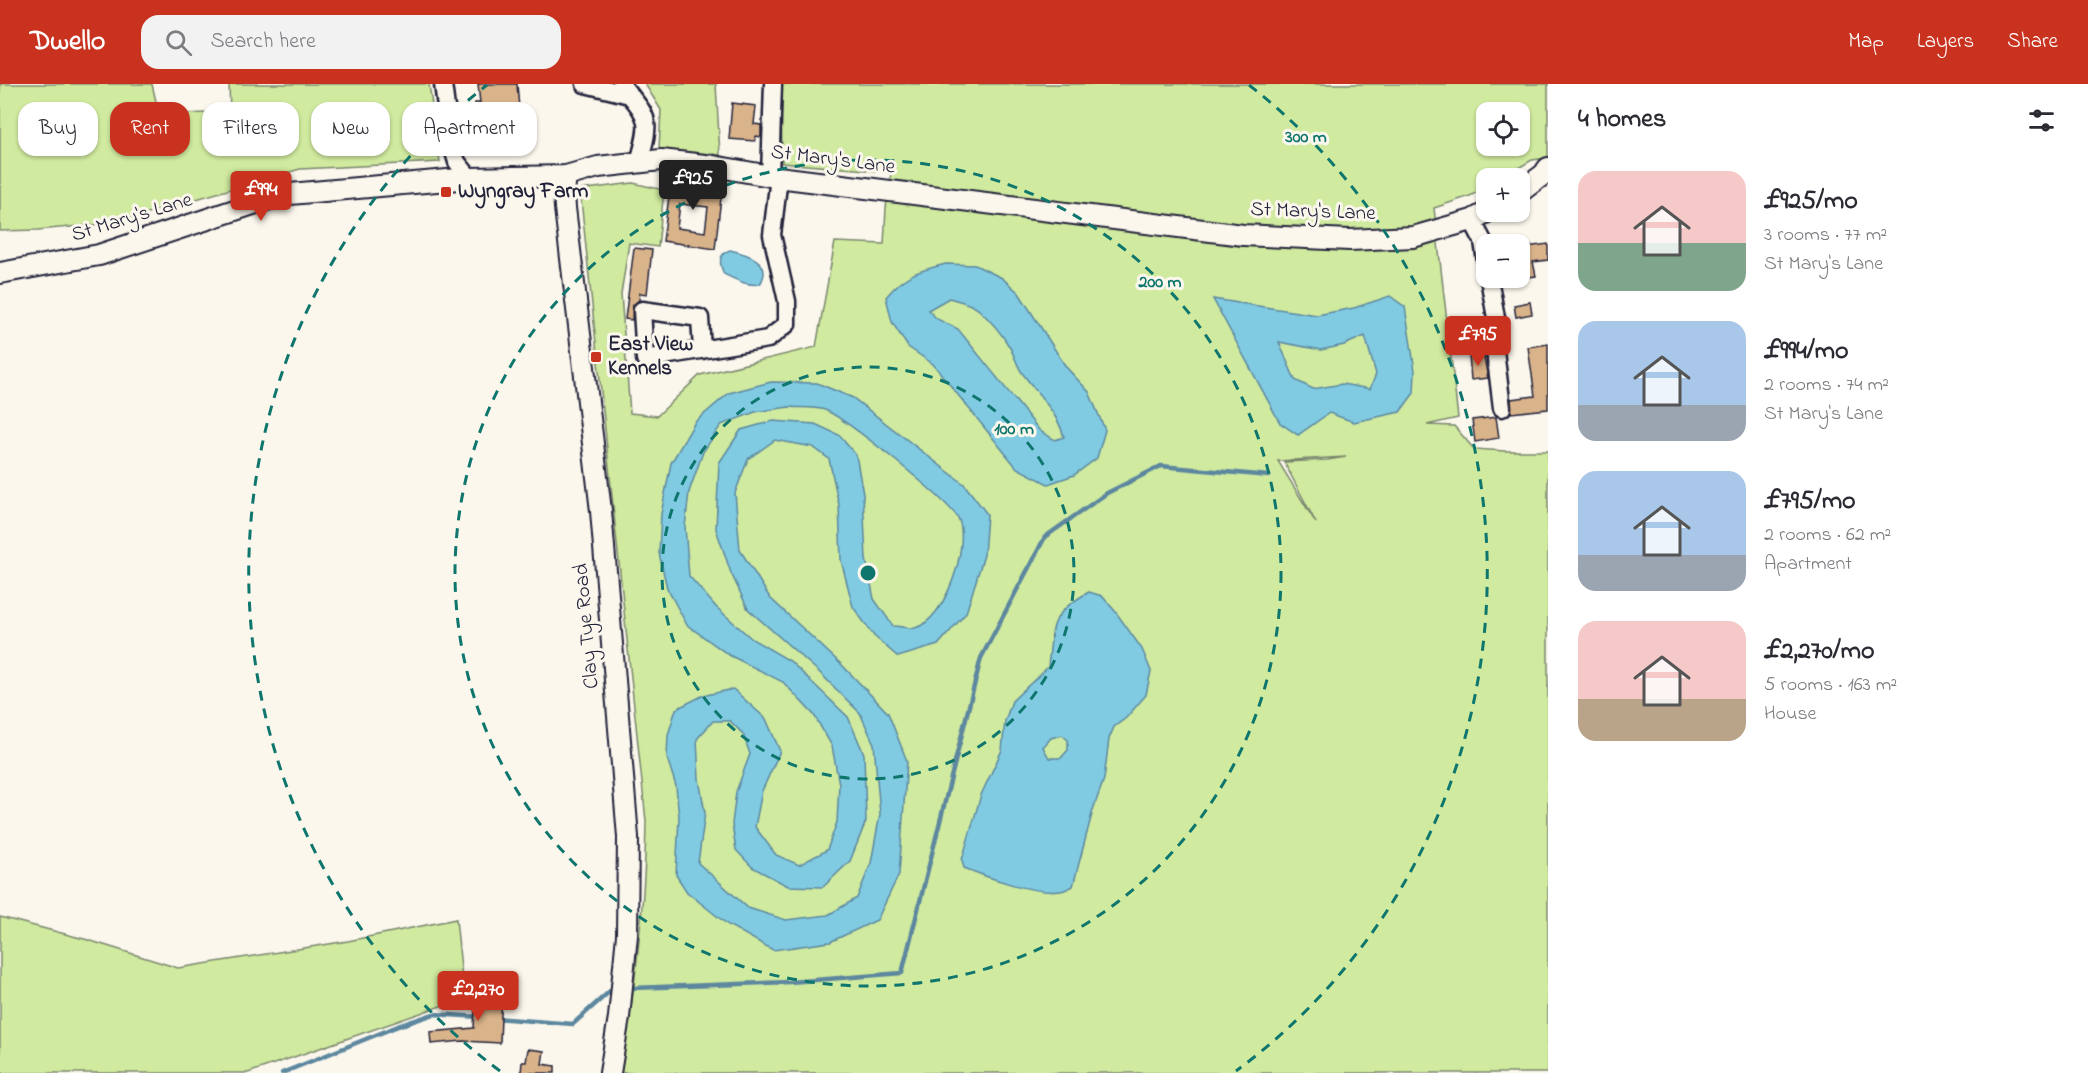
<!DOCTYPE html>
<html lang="en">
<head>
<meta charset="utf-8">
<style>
	body { margin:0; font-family:"Indie Flower",sans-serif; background:#f2f2f3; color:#2b2b33; height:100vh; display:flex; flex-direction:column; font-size:22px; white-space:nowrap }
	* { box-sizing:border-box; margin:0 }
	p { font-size:20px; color:#7c7c81 }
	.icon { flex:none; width:33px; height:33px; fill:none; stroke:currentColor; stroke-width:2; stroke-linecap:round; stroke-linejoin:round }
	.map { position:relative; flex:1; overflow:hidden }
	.sheet { display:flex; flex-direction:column; background:#fff; width:540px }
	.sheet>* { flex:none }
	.hud { position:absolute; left:18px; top:18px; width:570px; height:54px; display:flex; gap:12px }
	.buttons { position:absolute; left:1476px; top:18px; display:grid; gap:12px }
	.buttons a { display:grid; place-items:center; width:54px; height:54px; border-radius:12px; background:#fff; box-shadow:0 2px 4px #0004; font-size:30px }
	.price { position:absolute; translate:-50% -51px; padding:0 14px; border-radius:6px; background:#c8321e; color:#fff; font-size:20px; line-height:39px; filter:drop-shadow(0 2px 3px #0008) }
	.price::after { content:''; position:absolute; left:50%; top:36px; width:18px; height:14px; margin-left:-9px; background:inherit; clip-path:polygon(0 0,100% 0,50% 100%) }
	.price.on { background:#222; color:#fff }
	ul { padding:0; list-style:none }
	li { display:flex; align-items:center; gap:18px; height:150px; padding:0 30px }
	li span { display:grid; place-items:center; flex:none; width:168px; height:120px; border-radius:18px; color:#555 }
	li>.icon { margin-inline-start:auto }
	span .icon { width:72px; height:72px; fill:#fffc; stroke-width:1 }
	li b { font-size:26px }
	h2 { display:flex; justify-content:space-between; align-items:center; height:72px; padding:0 30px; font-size:26px }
	.chip { padding:0 21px; border-radius:18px; background:#fff; box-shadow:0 2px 4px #0004; font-size:21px; line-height:54px }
	.chip.on { background:#c8321e; color:#fff }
	header { display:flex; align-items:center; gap:36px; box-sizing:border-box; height:84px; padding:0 30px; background:#c8321e; color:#fff }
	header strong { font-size:28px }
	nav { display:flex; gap:33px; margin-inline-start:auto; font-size:21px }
	.search { width:420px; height:54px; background:#f2f2f3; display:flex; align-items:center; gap:15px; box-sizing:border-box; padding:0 21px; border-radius:18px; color:#7c7c81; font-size:22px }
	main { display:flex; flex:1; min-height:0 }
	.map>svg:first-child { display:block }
	.green { fill:#d0ea9f; stroke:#79866d; stroke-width:1.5; fill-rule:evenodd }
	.water { fill:#81cbe2; stroke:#5b879f; stroke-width:1.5; fill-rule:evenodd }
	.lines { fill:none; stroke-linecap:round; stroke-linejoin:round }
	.stream { stroke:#5b879f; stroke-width:4.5 }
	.building { fill:#d9b38a; stroke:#22223b; stroke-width:1.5; fill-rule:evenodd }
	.minor-casing { stroke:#22223b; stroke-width:21 }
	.major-casing { stroke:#22223b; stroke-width:24 }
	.minor { stroke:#fbf7ec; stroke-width:16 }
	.major { stroke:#fbf7ec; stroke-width:20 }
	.ring { fill:none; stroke:#0f766e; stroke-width:3; stroke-dasharray:10 8 }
	.poi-dot { fill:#c8321e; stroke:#fbf7ec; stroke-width:2 }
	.labels { text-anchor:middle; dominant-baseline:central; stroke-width:6; stroke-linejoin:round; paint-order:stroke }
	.street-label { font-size:21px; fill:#22223b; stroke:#fbf7ec }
	.poi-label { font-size:21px; font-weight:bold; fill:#22223b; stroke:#fbf7ec; text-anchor:start }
	.centre { fill:#0f766e; stroke:#fbf7ec; stroke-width:3 }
	.ring-label { font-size:18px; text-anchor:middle; font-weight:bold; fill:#0f766e; stroke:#fbf7ec; stroke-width:6; stroke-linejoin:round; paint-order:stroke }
</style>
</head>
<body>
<header>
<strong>Dwello</strong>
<div class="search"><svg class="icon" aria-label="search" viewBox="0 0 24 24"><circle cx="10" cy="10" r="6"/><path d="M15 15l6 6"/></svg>Search here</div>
<nav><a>Map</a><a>Layers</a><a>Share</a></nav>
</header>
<main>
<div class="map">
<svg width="1548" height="989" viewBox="0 0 1548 989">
	<rect width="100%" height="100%" fill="#fbf7ec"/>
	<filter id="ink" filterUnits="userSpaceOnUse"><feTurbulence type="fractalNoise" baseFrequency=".0167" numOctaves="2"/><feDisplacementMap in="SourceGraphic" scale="12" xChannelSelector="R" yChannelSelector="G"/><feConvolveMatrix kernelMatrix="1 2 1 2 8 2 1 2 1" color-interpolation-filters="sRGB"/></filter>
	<g filter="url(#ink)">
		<g class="green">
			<polygon points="0,0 152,0 159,31 230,28 229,0 429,0 440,78 300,85 113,139 38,146 0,147"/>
			<polygon points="645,0 716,0 720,71 659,65 661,26"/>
			<path d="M781,0H1548V74L1532,76L1501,94H1486V103L1470,112L1434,124L1458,334L1427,341L1454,342L1474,365L1505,367H1548V989H621C635,906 645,821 646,737L580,106L633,99L664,106L658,163L629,159L621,210L630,329L657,332L700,291L816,263L835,158L884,160L886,124L891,88L782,79ZM1486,28H1520V62H1486ZM1346,373L1327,376L1284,378L1316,439L1278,377Z"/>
			<polygon points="0,833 88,856 178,884 348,857 456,835 464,914 248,989 0,989"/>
		</g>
		<g class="water">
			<path d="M730,166C748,170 774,178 760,200C746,202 736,196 724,190C719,180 718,170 730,166Z"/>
			<path d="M946,180L975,181L1002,194L1019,209L1066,283L1089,308L1105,346L1097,374L1074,391L1048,400L1017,384L933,280L908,263L892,238L886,213C905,190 918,187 946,180ZM949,214C959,217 971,219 979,226C990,236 1002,250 1009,262C1014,270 1016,279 1021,287C1036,309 1057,327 1064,353L1055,356L1040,347L958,245L937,235L928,226Z"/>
			<path d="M1390,212L1405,223L1415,287L1414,309L1400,328L1354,338L1329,329L1298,351L1280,339L1213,215L1317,231L1354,224ZM1365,252L1376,290L1370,305L1342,300L1313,305L1295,296L1279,258L1321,266L1344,261Z"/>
			<path d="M771,298L817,299L853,314L964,400L987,430L984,471L966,529L938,561L898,573L874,552L853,523L841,476L839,421L829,375L813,363L775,356L748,375L735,409L740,466L770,514L843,582L888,629L907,677L899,790L877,836L830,858L773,866L728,841L687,808L676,791L679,734L676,702L667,674L668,651L676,625L702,612L733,605L766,635L780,667L762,707L755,743L776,771L799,781L827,766L837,738L839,700L832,662L814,631L783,598L729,571L687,541L667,504L659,469L661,430L671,379L695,338L729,309ZM789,323C800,324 815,323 825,326C843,332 953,420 959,436C969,463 946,536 915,544C909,545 899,542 893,542L874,515L866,475L863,410L856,371L839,351L815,340L773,337L741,346L719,379L716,445L731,489L748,525L819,588L860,629L874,660L880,730L871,779L857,814L828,831L786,836L748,824L698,779L705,729L699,695L697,655L713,637H730L743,650L750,670L736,708L732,740L736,766L752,783L788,802L823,803L850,777L866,737L864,670L848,633L790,577L752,555L716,523L689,492L685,443L689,408L703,368L721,341L755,328Z"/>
			<path d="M1089,508L1102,512L1115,527L1142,565L1151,587L1146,611L1126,634L1114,643L1109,655L1104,695L1093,726L1073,802C1069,804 1064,807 1060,807C1037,811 986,793 964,784L962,776L981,711L1002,666L1005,637L1012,617L1048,583C1053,541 1049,530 1089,508ZM1062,651L1068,656V666L1061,674H1049L1043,663L1051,654Z"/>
		</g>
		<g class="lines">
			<g class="stream">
				<polyline points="633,904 790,898 902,889 981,574 1045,453 1107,409 1161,382 1269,392"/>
				<polyline points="495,934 573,940 610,907"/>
				<polyline points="282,989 398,942 434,930 481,933"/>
			</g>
		</g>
		<g class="building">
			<polygon points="478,0 517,0 519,24 494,27 496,54 478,56 478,52 476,52 474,28 476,28 475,19 480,19"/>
			<polygon points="732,19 756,22 754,40 761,41 761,53 756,52 755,57 729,55"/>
			<path d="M672,90L723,97L715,165L663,157ZM680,120L708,123L705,148L677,144Z"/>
			<polygon points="1548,160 1548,176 1533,178 1536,192 1520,194 1520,164"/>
			<polygon points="634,164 652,166 647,210 640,209 639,216 633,221 632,236 625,235"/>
			<polygon points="1530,218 1532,230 1516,233 1514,221"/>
			<polygon points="1548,260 1548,325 1511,329 1511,315 1535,312 1528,263"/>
			<polygon points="1483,269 1488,294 1471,296 1469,270"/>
			<polygon points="1496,333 1499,354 1475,358 1472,336"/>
			<polygon points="476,905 502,906 500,959 463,957 431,960 430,948 474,944"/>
			<polygon points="528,965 544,967 542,980 555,982 555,989 521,989 522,978 526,978"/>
		</g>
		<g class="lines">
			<defs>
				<g id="minor">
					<polyline points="443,0 450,55 457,78 470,94"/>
					<polyline points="585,0 630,11"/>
					<path d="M621,0C649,35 652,33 639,78"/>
					<polyline points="770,92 773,0"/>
					<polyline points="1472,136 1483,157 1486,178"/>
					<polyline points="1489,194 1496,234 1495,267 1502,324"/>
					<polyline points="702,266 700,234 642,226 645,275 768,255 787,240 787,217 772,151 779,93"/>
				</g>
				<g id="major">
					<polyline points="566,92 564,108 565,124 601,427 628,753 627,851 619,933 610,989"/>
					<polyline points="1520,108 1544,90 1548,84"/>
					<polyline points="0,189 99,171 259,118 290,110 470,94 566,92 598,83 661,76 713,82 770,92 1243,151 1350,156 1413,153 1472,136 1487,128"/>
				</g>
			</defs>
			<use href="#minor" class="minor-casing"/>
			<use href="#major" class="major-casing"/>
			<use href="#minor" class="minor"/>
			<use href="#major" class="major"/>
		</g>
	</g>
	<g class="ring">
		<circle cx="868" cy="489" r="206"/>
		<circle cx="868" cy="489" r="413"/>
		<path d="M500 987A619 619 0 0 1 487 1M1249 1A619 619 0 0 1 1236 987"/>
	</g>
	<g class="poi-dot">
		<rect x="440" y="102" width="12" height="12" rx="3"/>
		<rect x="590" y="267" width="12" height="12" rx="3"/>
	</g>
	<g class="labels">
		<g class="street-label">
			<text transform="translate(833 76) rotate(7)">St Mary's Lane</text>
			<text transform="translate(1313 128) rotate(2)">St Mary's Lane</text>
			<text transform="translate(132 134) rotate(-17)">St Mary's Lane</text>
			<text transform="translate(587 542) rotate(-95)">Clay Tye Road</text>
		</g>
		<g class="poi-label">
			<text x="458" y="108">Wyngray Farm</text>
			<text x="608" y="261">East View<tspan x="608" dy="24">Kennels</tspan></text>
		</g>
	</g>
	<circle cx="868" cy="489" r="9" class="centre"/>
	<g class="ring-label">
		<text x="1306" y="58">300 m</text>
		<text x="1160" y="203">200 m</text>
		<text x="1014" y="350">100 m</text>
	</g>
</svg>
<div class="buttons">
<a><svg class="icon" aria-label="locate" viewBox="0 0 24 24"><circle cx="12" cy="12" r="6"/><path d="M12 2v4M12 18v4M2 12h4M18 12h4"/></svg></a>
<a>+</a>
<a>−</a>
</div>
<b class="price on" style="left:693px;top:127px">£925</b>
<b class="price" style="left:261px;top:138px">£994</b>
<b class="price" style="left:1478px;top:283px">£795</b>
<b class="price" style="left:478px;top:938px">£2,270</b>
<div class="hud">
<a class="chip">Buy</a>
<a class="chip on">Rent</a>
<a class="chip">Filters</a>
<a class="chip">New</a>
<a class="chip">Apartment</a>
</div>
</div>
<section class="sheet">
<h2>4 homes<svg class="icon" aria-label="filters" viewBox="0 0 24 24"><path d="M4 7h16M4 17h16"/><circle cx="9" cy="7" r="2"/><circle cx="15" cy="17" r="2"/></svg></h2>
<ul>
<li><span style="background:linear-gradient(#f6c9c9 60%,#7fa58c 0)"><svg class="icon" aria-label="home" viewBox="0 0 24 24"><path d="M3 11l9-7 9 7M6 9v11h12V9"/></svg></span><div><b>£925/mo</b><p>3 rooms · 77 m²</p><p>St Mary's Lane</p></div></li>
<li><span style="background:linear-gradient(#a9c7e8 70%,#9aa5b1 0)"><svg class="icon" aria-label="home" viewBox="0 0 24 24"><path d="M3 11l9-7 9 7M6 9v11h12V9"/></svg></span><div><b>£994/mo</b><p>2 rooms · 74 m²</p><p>St Mary's Lane</p></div></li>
<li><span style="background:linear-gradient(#a9c7e8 70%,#9aa5b1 0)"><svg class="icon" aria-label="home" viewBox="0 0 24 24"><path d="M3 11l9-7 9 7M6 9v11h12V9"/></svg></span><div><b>£795/mo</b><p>2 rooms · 62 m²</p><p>Apartment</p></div></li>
<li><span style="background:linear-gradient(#f6c9c9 65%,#b9a48a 0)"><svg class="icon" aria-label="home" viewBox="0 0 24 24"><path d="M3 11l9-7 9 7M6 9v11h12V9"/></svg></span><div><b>£2,270/mo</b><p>5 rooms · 163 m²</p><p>House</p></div></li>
</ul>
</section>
</main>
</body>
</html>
